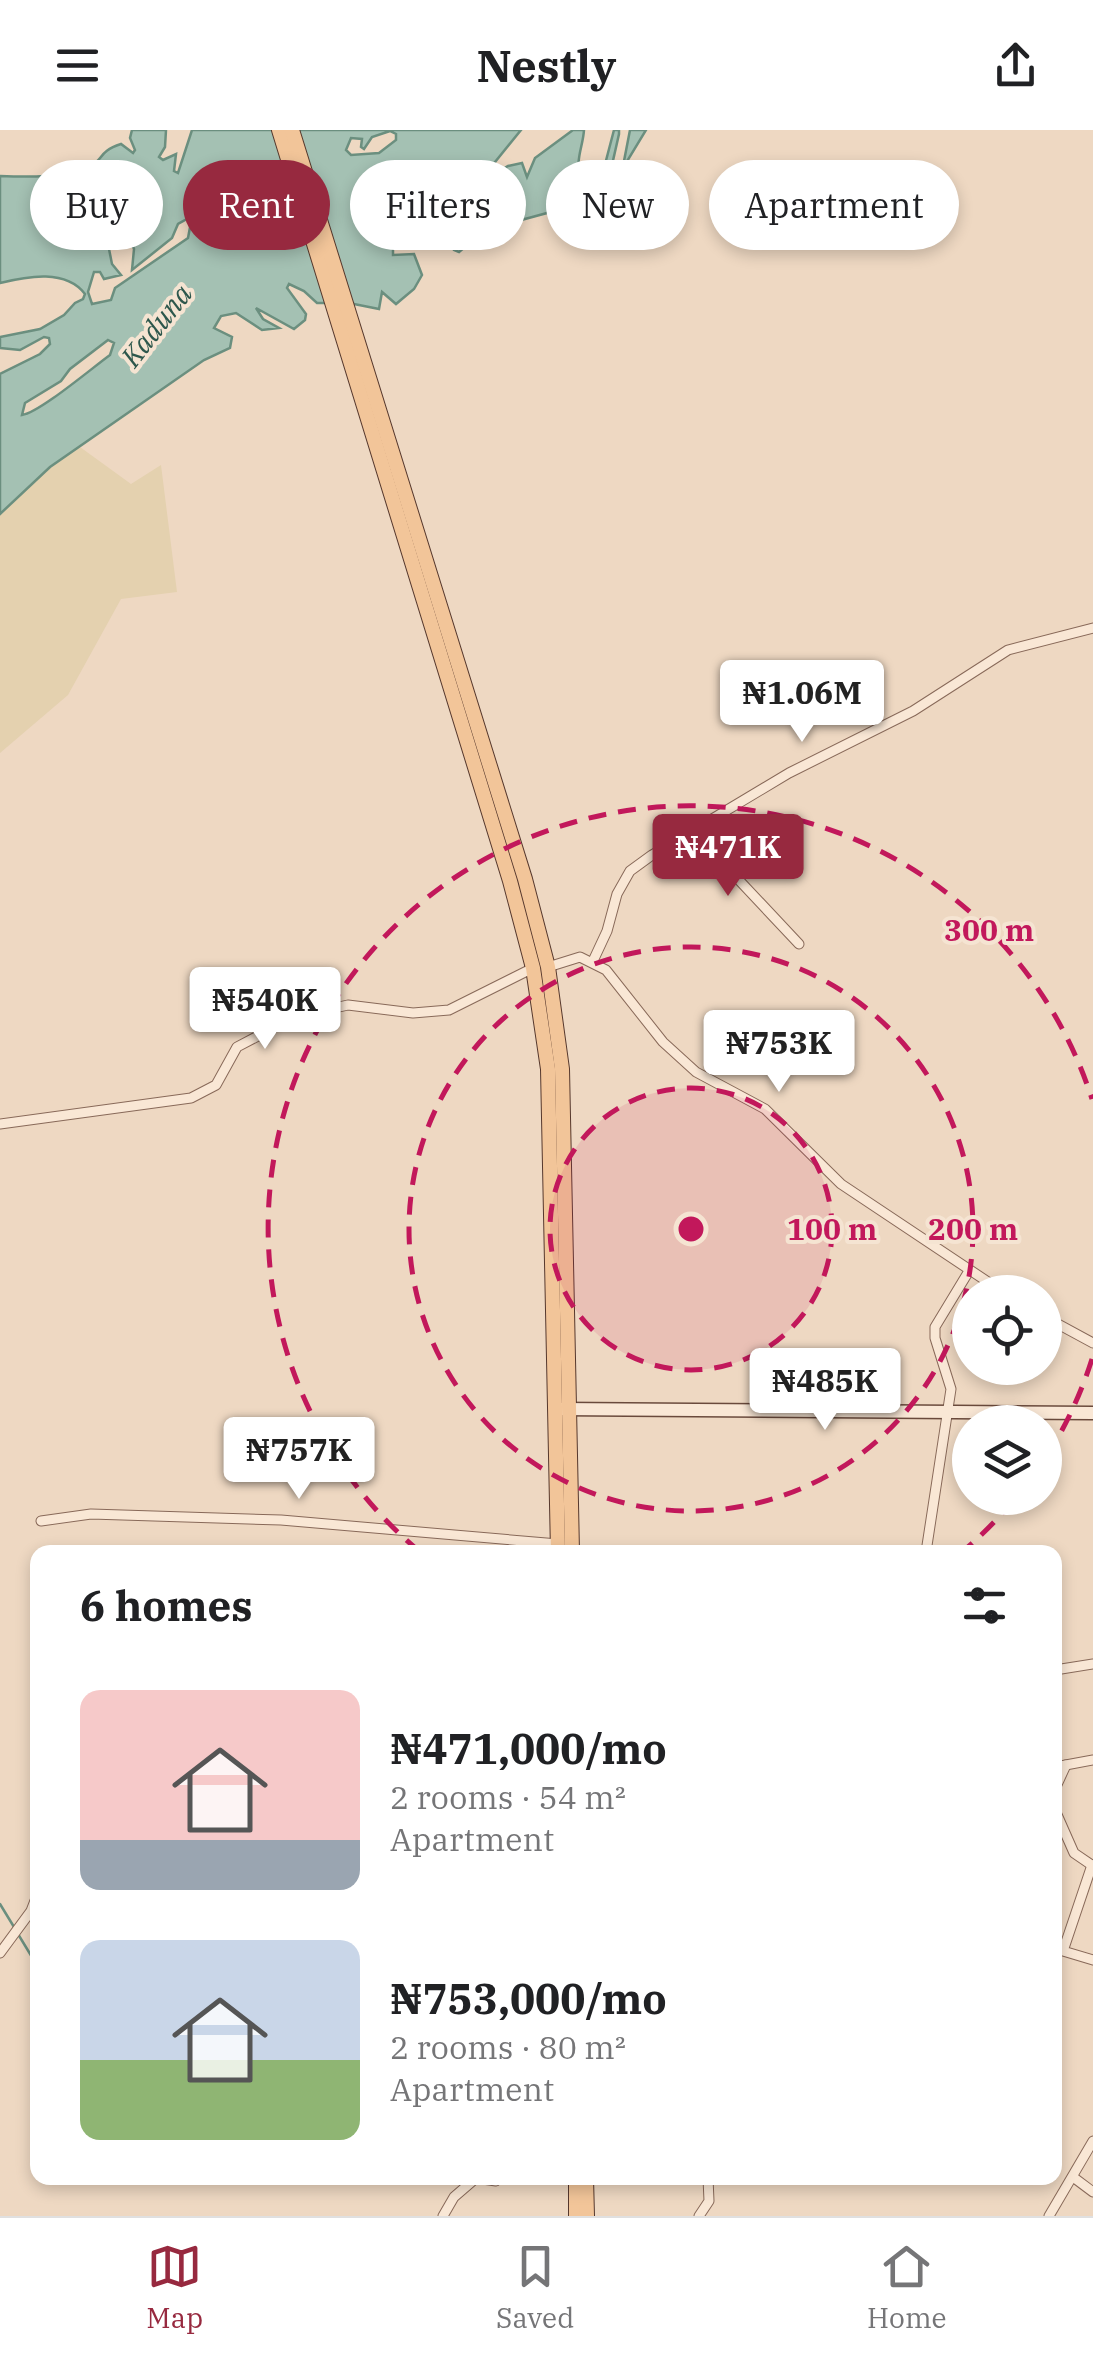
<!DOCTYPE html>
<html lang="en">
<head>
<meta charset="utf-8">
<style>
	body { margin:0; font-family:"IBM Plex Serif",serif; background:#f2f2f2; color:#202124; height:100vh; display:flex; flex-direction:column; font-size:38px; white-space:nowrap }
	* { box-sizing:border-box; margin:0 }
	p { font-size:32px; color:#757577 }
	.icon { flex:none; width:55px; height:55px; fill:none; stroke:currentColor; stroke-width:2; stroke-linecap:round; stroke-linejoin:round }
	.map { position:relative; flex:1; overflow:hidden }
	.panel { position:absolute; left:30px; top:1415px; width:1032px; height:640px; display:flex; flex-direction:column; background:#fff; border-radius:20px; box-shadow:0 5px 15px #0003 }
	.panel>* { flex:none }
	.top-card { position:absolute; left:30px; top:30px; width:1035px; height:90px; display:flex; gap:20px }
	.fabs { position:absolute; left:952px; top:1145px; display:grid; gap:20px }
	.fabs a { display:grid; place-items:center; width:110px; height:110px; border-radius:50%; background:#fff; box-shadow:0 5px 15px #0003; font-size:50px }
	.price { position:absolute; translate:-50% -85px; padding:0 22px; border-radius:10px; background:#fff; color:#222; font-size:32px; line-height:65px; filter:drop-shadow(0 2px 5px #0008) }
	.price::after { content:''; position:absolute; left:50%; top:60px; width:30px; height:22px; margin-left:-15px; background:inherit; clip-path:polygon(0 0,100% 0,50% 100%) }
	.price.current { background:#97293f; color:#fff }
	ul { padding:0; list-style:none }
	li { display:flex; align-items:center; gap:30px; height:250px; padding:0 50px }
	li span { display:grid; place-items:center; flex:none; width:280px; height:200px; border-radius:20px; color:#555 }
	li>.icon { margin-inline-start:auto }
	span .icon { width:120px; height:120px; fill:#fffc; stroke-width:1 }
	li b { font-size:42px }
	h2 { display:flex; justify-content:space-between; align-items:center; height:120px; padding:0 50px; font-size:42px }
	.tag { padding:0 35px; border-radius:45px; background:#fff; box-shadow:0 5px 15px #0003; font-size:35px; line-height:90px }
	.tag.current { background:#97293f; color:#fff }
	header { display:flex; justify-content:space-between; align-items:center; height:130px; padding:0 50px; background:#fff; font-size:45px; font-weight:800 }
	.menu { display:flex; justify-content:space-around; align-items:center; height:140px; border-top:2px solid #e0e0e0; background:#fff; font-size:28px; color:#757577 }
	.menu a { display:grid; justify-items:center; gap:5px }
	.menu .current { color:#97293f }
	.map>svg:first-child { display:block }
	.farmland { fill:#e4d1af }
	.water { fill:#a4c1b3; stroke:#6b8f7f; stroke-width:2.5; fill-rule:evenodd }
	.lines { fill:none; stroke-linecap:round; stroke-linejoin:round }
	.stream { stroke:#6b8f7f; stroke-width:2.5 }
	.minor-casing { stroke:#886959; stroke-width:11 }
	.secondary-casing { stroke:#6a4a3c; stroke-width:15 }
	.primary-casing { stroke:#56382d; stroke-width:16 }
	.minor { stroke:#f9e7d5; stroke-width:9 }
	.secondary { stroke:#f9e7d5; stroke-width:12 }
	.primary { stroke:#f2c599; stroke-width:14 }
	.ring { fill:none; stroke:#c2185b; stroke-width:5; stroke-dasharray:18 12 }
	.labels { text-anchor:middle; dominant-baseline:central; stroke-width:8; stroke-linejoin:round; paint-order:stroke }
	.water-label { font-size:28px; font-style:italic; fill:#2d574c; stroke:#f5e4d2 }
	.centre { fill:#c2185b; stroke:#f5e4d2; stroke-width:5 }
	.ring-label { font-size:30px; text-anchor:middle; font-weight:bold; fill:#c2185b; stroke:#f5e4d2; stroke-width:8; stroke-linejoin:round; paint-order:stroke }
</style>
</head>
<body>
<header><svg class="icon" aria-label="menu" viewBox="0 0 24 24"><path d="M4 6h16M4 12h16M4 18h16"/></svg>Nestly<svg class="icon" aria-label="share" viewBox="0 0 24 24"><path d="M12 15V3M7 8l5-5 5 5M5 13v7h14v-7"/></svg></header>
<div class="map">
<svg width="1093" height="2086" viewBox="0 0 1093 2086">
	<rect width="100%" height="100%" fill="#eed8c2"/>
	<polygon class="farmland" points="80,317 131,354 161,335 177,462 121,469 68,565 0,623 0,384 50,337"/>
	<path class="water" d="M132,0H166L165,17L159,27L163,30L176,24L174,41L178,43L192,0H521L487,42V49L508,36L522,33L527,47L535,28L573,0H584C583,18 573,33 583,49L594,53L603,42L614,0H619V4L612,35L613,40L624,31L630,0H646L620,43L580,74L514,92L473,110L459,122L454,120L455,106L449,101L399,107L393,116V125L414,124L422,145L414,159L396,174L382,162L379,179L349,173H317L304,161L289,154L287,158L306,184L305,190L294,199L256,178L263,189L279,198L262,200L236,183L221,186L214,198L232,207L230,218L204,230L50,337L0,384V244L40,224L50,214L49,208L44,207L20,220L0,218V207L40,199L64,185L75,173L83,169L85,164C66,139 28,146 0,153V46C27,47 64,48 89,37C105,29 97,22 121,14L133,23L135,20L130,8ZM390,1L396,4V10L379,23L351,25L346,20L351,8L362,9L361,17L364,19L372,7ZM187,89L191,92L188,108L115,158L111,170L92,174L88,162L94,142H100L104,149L121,145L112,134L107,109H130L134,119L132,140L172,108L178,94ZM108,210L114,213L110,225C92,238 39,283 22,285L25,273L61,251L70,239Z"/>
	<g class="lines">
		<g class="stream">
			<polyline points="0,1774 14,1797"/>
			<polyline points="18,1804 38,1837"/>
			<polyline points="158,2048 159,2048"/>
		</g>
		<defs>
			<g id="minor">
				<polyline points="697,699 705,714 799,814"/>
				<polyline points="593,831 607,801 617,764 630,741 652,725 789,643 913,581 1008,520 1093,498"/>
				<polyline points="548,837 580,827 606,840 663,912 696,942 765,979 841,1054 1003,1162"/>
				<polyline points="0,994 191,968 216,955 237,917 294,887 348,875 413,883 449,880 533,838"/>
				<polyline points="1045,1187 1093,1213"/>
				<polyline points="41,1391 91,1384 281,1390 558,1414"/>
				<polyline points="926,1422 951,1259 935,1208 935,1197 969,1141"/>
				<polyline points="1055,1540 1093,1534"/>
				<polyline points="1055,1637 1093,1630"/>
				<polyline points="1055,1659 1066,1635"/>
				<polyline points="1055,1680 1074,1723 1093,1736"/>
				<polyline points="1092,1735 1063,1821 1093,1830"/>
				<polyline points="0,1823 31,1781 38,1763"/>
				<polyline points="1073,2047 1093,2062"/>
				<polyline points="443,2086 454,2067 476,2048 496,2051 498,2048"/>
				<polyline points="699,2086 709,2071 708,2048"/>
				<polyline points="1049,2086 1093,2011"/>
			</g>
			<polyline id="secondary" points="559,1279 1093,1283"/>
			<g id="primary">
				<polyline points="279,0 510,751 533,838 548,939 558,1422"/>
				<polyline points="292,0 525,749 548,837 562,939 572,1422"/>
				<polyline points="576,2048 576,2086"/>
				<polyline points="586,2048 587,2086"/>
			</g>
		</defs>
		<use href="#minor" class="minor-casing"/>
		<use href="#secondary" class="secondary-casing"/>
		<use href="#primary" class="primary-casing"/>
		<use href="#minor" class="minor"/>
		<use href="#secondary" class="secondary"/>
		<use href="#primary" class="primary"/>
	</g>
	<circle cx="691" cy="1099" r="141" fill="#c2185b" fill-opacity=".12"/>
	<g class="ring">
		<circle cx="691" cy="1099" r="141"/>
		<circle cx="691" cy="1099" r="282"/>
		<path d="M1092 1229A422 422 0 0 1 1047 1326M1014 1370A422 422 0 0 1 962 1422M420 1422A422 422 0 1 1 1092 969"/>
	</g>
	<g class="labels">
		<g class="water-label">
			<text transform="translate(156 195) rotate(-52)">Kaduna</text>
		</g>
	</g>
	<circle cx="691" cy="1099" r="15" class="centre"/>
	<g class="ring-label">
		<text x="989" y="811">300 m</text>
		<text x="832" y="1110">100 m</text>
		<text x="973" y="1110">200 m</text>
	</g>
</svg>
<div class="fabs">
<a><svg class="icon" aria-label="locate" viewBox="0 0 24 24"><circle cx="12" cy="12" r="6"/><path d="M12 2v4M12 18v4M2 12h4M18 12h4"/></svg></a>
<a><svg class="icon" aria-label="layers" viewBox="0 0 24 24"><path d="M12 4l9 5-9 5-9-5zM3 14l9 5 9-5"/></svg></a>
</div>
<b class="price" style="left:802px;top:615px">₦1.06M</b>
<b class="price current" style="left:728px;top:769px">₦471K</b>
<b class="price" style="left:265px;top:922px">₦540K</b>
<b class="price" style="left:779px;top:965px">₦753K</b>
<b class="price" style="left:825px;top:1303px">₦485K</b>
<b class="price" style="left:299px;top:1372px">₦757K</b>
<div class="top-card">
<a class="tag">Buy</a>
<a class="tag current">Rent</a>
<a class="tag">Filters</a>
<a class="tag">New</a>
<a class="tag">Apartment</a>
</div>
<section class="panel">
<h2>6 homes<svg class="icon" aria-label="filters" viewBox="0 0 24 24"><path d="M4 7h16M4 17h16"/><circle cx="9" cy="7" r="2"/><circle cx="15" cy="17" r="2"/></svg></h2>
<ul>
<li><span style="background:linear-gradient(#f6c9c9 75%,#9aa5b1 0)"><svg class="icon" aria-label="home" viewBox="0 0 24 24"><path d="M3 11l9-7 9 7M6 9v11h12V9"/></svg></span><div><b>₦471,000/mo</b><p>2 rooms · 54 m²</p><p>Apartment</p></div></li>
<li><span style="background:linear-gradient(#c9d6e8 60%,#8fb573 0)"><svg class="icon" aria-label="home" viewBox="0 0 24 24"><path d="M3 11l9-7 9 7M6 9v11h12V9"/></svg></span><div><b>₦753,000/mo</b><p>2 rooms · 80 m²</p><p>Apartment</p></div></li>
</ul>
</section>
</div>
<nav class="menu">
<a class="current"><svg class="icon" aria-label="map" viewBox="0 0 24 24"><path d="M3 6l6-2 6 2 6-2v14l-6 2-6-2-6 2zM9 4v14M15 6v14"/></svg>Map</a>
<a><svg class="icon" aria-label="saved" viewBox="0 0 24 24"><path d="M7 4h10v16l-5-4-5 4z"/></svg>Saved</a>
<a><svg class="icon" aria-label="home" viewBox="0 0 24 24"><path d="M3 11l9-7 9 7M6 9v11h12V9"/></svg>Home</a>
</nav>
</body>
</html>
